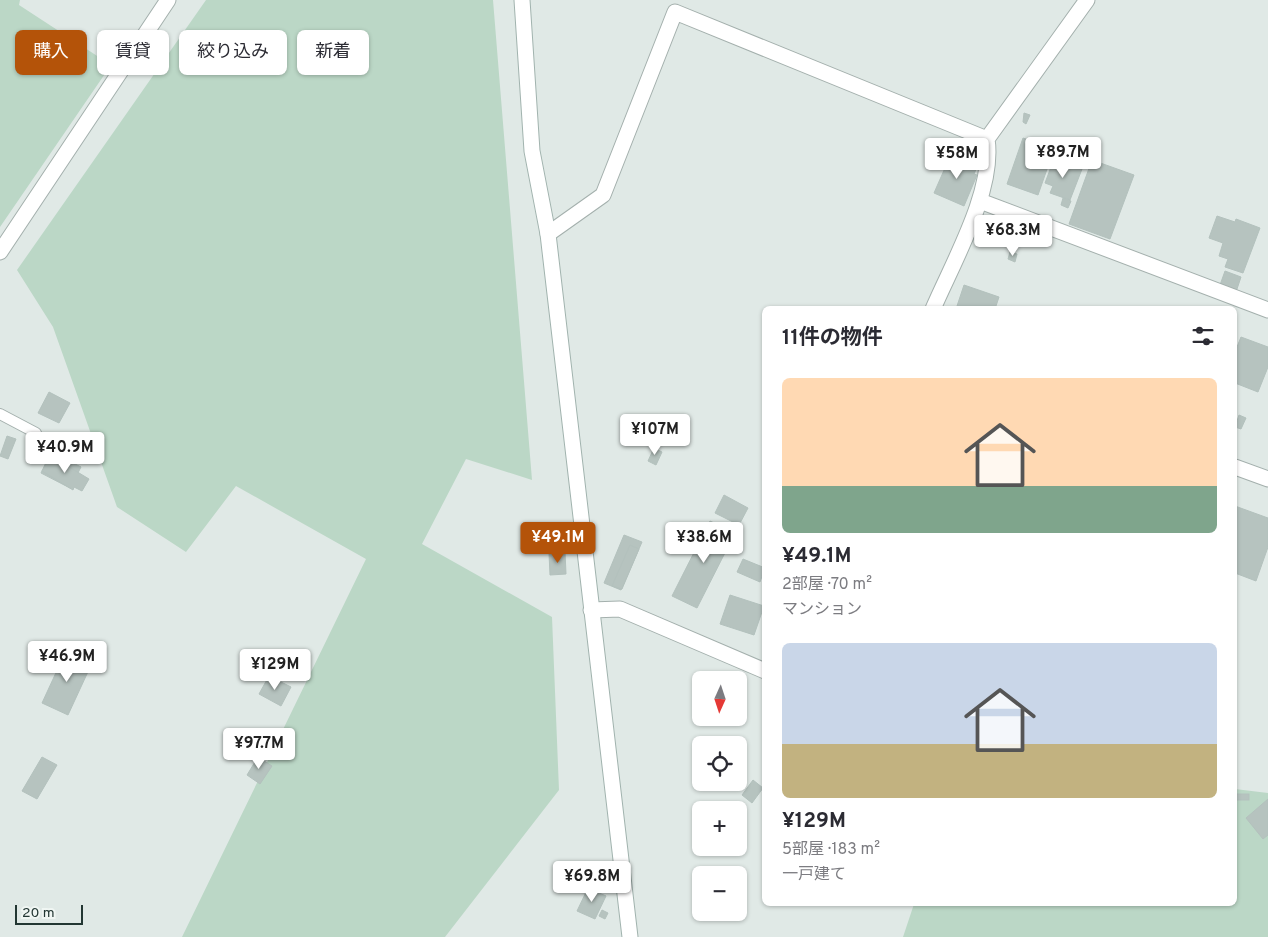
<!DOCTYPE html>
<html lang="ja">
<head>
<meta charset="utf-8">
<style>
	body { margin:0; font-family:Overpass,"Noto Sans JP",sans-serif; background:#f7f7f7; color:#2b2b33; height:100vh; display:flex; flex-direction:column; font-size:19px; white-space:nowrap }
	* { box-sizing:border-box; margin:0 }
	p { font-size:16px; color:#7c7c81 }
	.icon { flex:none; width:28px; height:28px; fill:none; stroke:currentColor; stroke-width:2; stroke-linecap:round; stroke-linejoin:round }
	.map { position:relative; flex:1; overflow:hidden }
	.details { position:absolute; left:762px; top:306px; width:475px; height:600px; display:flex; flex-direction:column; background:#fff; border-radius:8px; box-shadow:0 1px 4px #0004 }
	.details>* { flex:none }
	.guide { position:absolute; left:15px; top:30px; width:475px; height:45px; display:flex; gap:10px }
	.needle { width:32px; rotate:183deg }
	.controls { position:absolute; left:692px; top:671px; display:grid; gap:10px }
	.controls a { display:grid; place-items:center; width:55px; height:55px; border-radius:8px; background:#fff; box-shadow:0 1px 4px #0004; font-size:25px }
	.scale { position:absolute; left:15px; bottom:12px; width:68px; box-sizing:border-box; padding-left:5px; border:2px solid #233733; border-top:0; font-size:14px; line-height:18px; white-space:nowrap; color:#233733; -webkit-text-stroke:4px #f0f6f3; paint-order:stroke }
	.price { position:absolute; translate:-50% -42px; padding:0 11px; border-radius:5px; background:#fff; color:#222; font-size:16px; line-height:32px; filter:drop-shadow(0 1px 2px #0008) }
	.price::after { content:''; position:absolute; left:50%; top:30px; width:15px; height:11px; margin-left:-8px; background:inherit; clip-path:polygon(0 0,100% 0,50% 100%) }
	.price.selected { background:#b45309; color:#fff }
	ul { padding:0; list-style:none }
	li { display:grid; align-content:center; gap:10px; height:265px; padding:0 20px }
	li span { display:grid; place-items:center; height:155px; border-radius:8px; color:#555 }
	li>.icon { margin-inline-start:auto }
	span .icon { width:90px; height:90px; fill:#fffc; stroke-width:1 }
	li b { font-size:21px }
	h2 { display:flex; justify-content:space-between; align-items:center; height:60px; padding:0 20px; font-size:21px }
	.chip { padding:0 18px; border-radius:8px; background:#fff; box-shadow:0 1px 4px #0004; font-size:18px; line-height:45px }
	.chip.selected { background:#b45309; color:#fff }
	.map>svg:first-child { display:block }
	.green { fill:#bbd7c6 }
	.building { fill:#b6c3bf; stroke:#b3c1bd }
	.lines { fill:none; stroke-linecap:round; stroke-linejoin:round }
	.lane-casing { stroke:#a4b0ad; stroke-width:12 }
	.street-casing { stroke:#a4b0ad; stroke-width:17 }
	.secondary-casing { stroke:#a1b3ae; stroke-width:17 }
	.lane { stroke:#fff; stroke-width:10 }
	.street { stroke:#fff; stroke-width:15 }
	.secondary { stroke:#fff; stroke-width:15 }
</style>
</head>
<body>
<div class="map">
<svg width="1268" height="937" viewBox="0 0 1268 937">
	<rect width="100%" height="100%" fill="#e0e9e6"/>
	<g class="green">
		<polygon points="0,0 20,0 19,5 111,65 0,227"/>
		<polygon points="206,0 493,0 532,480 466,459 422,544 552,617 559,790 445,937 182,937 366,559 236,486 186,552 117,507 53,327 17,270"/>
		<polygon points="1235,789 1268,793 1268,937 903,937 914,904 1235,904"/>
	</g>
	<g class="building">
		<polygon points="1024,113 1030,115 1026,124 1023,122"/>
		<polygon points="1023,138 1054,149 1038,195 1007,184"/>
		<polygon points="952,152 971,161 970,164 977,167 974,174 977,175 964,206 934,193"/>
		<polygon points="1054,159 1082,169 1070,200 1050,193 1053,186 1045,183"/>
		<polygon points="1092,160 1134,175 1110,239 1069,224"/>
		<polygon points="1063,198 1071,201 1068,208 1061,205"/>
		<polygon points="1217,216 1235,222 1236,219 1260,228 1243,273 1225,267 1228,259 1219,256 1223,243 1209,238"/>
		<polygon points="992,220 994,225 987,228 984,223"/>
		<polygon points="1001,223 1008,226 1006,231 998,228"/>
		<polygon points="1010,252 1017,254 1015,262 1008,259"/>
		<polygon points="1225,271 1241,277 1236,292 1220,285"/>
		<polygon points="964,285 999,297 995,309 956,309"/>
		<polygon points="1241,337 1268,347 1268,367 1258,392 1235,383 1235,352"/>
		<polygon points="49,392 70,403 59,423 38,413"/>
		<polygon points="1239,415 1246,418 1241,429 1235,427"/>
		<polygon points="7,436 16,439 8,459 0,456"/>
		<polygon points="654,448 662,452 656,465 648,461"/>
		<polygon points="51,452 81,467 70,488 41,473"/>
		<polygon points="51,456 89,479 82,491 74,487 73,490 42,471"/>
		<polygon points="724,495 748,508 739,525 715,513"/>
		<polygon points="1235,506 1268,518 1268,547 1256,581 1235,573"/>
		<polygon points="710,521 735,533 697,608 672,596"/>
		<polygon points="624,535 642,542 621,590 604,583"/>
		<polygon points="630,545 639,549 622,589 612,586"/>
		<polygon points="565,552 566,574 550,575 549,553"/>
		<polygon points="743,559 765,568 760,582 737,572"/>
		<polygon points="730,595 764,606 754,635 720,624"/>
		<polygon points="66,651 92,663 68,715 42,703"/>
		<polygon points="269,676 291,687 281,706 259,694"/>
		<polygon points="42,757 57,765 37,799 22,791"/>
		<polygon points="258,757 272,766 260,784 247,775"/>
		<polygon points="753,780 763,788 752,803 742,795"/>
		<rect x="1236" y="794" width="13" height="6"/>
		<polygon points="1268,799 1268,835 1263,839 1246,818"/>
		<polygon points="588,888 606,896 595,919 577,911"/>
		<polygon points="602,910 608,913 605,919 599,916"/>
	</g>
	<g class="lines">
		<defs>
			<polyline id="lane" points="0,414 36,433"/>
			<g id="street">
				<polyline points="980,201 1268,310"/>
				<polyline points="548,234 603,195 675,12 987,139"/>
				<polyline points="0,252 168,0"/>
				<path d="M933,309C953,262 995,190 987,139L1087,0"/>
				<polyline points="1235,467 1268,479"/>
				<polyline points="591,610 620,609 765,671"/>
			</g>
			<polyline id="secondary" points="522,0 532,151 548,234 630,937"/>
		</defs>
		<use href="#lane" class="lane-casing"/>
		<use href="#street" class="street-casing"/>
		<use href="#secondary" class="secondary-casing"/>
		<use href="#lane" class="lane"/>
		<use href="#street" class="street"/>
		<use href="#secondary" class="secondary"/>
	</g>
</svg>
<div class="controls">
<a><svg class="needle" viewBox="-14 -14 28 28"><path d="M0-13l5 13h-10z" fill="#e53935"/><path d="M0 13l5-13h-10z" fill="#7c7c81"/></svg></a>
<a><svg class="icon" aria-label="locate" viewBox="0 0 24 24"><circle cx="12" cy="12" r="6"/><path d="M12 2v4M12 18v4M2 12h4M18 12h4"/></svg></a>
<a>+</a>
<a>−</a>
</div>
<div class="scale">20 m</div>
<b class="price" style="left:1063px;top:179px">¥89.7M</b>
<b class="price" style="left:957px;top:180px">¥58M</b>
<b class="price" style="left:1013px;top:257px">¥68.3M</b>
<b class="price" style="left:655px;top:456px">¥107M</b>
<b class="price" style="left:65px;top:474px">¥40.9M</b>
<b class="price selected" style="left:558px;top:564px">¥49.1M</b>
<b class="price" style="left:704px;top:564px">¥38.6M</b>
<b class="price" style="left:67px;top:683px">¥46.9M</b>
<b class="price" style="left:275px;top:691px">¥129M</b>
<b class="price" style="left:259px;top:770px">¥97.7M</b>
<b class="price" style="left:592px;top:903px">¥69.8M</b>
<div class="guide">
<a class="chip selected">購入</a>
<a class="chip">賃貸</a>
<a class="chip">絞り込み</a>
<a class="chip">新着</a>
</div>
<section class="details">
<h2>11件の物件<svg class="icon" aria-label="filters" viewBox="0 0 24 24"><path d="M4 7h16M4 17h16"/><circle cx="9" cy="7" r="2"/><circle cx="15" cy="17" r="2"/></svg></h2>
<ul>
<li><span style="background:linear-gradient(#ffd9b3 70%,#7fa58c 0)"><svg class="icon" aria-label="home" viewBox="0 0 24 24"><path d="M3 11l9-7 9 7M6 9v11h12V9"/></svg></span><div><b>¥49.1M</b><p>2部屋 · 70 m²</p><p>マンション</p></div></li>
<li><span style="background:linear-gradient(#c9d6e8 65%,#c2b280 0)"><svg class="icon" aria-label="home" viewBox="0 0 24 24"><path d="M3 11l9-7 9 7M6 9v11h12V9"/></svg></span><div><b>¥129M</b><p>5部屋 · 183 m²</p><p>一戸建て</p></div></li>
</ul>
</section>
</div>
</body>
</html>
